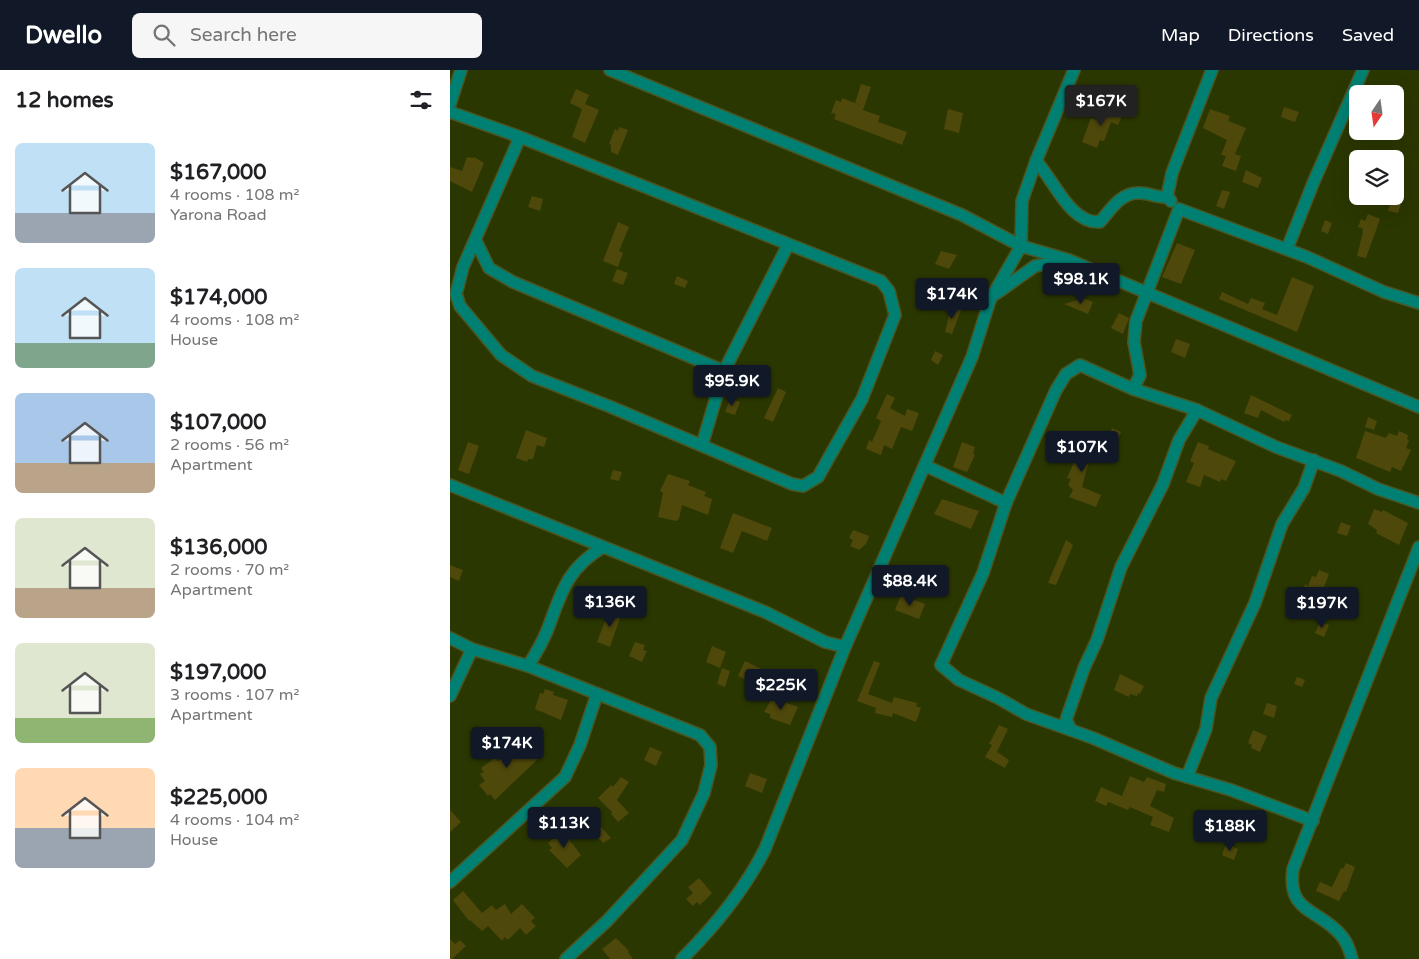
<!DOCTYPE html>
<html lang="en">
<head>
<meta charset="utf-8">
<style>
	body { margin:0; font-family:"Varela Round",sans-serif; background:#f6f6f6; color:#202124; height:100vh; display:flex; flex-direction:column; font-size:19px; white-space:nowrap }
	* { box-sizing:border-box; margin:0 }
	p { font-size:16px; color:#757577 }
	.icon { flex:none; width:28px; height:28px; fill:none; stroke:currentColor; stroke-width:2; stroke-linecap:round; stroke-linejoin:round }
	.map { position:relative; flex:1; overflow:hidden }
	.sheet { display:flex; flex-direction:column; background:#fff; width:450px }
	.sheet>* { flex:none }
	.needle { width:32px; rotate:193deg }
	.buttons { position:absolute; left:899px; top:15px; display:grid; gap:10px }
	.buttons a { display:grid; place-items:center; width:55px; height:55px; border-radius:8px; background:#fff; box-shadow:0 5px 20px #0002; font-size:25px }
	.price { position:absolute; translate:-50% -42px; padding:0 11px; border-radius:5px; background:#111827; color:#fff; font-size:16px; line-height:32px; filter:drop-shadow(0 1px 2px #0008) }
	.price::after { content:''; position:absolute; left:50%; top:30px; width:15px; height:11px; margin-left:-8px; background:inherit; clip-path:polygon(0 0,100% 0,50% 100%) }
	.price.selected { background:#222; color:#fff }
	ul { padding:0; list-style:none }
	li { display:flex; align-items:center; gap:15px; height:125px; padding:0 15px }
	li span { display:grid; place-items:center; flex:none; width:140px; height:100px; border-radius:8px; color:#555 }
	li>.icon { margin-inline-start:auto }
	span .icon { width:60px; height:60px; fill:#fffc; stroke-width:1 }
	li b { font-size:21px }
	h2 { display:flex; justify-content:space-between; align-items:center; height:60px; padding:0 15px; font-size:21px }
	header { display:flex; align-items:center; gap:30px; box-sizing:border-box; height:70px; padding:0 25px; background:#111827; color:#fff }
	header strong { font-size:24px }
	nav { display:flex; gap:28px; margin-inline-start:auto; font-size:18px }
	.search { width:350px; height:45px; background:#f6f6f6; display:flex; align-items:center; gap:12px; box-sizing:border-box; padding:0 18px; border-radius:8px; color:#757577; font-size:19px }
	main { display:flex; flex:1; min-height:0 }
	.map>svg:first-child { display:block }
	.building { fill:#4f480b }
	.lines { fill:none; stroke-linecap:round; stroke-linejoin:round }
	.minor-casing { stroke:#4a5622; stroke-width:14 }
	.minor { stroke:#008073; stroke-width:11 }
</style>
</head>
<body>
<header>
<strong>Dwello</strong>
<div class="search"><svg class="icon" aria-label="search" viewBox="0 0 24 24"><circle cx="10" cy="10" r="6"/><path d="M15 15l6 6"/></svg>Search here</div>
<nav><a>Map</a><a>Directions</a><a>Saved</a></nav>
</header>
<main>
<section class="sheet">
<h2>12 homes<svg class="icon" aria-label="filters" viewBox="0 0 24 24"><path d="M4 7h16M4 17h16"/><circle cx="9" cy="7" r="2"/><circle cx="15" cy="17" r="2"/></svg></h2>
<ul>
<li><span style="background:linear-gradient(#bfe0f5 70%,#9aa5b1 0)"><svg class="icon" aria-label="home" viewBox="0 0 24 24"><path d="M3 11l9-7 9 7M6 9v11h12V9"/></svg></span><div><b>$167,000</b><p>4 rooms · 108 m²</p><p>Yarona Road</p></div></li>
<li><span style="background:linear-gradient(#bfe0f5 75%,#7fa58c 0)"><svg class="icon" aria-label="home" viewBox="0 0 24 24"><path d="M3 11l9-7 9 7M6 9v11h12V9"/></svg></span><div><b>$174,000</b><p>4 rooms · 108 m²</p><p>House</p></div></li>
<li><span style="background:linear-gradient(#a9c7e8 70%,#b9a48a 0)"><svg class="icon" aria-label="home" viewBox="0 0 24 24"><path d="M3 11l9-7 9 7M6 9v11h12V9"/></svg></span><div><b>$107,000</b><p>2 rooms · 56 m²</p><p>Apartment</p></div></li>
<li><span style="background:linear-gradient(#dfe7d0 70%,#b9a48a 0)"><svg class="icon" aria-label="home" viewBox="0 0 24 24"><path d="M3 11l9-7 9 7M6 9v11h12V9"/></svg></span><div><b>$136,000</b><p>2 rooms · 70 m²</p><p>Apartment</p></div></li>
<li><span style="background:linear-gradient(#dfe7d0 75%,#8fb573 0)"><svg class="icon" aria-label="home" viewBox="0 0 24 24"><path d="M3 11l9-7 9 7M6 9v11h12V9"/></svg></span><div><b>$197,000</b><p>3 rooms · 107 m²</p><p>Apartment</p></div></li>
<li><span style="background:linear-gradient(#ffd9b3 60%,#9aa5b1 0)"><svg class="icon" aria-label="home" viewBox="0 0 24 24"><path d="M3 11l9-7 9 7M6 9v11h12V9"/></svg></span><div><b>$225,000</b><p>4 rooms · 104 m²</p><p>House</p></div></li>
</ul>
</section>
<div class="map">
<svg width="969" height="889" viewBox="0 0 969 889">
	<rect width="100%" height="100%" fill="#2b3700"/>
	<g class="building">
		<polygon points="411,14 421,17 413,40 430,46 428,52 457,62 452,75 384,49 386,44 381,43 386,30 391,32 392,28 405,33"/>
		<polygon points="126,19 139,25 135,34 149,40 135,73 122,67 132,39 120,33"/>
		<polygon points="659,35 670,39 668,44 672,46 668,55 661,52 654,71 650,70 647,78 632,72 641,48 652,52"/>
		<polygon points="834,37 849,42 845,52 831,47"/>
		<polygon points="498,39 513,43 509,63 494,59"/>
		<polygon points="760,39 780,46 778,51 796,58 785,84 791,86 786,101 772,96 776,86 771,85 777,70 753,58"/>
		<polygon points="169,57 178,60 168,85 161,82 161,75 159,74 165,59 168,61"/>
		<polygon points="17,87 23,88 24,87 34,93 22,122 0,111 0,97 12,101"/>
		<polygon points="796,100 812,108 808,118 792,112"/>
		<polygon points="772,120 780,122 774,139 766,136"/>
		<polygon points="82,126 93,129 90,141 78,137"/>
		<polygon points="941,131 951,134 948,143 938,141"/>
		<polygon points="918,144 930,149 916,188 907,186 913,162 912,158 908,157 911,149 915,151"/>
		<polygon points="875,150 882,153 878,164 871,161"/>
		<polygon points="168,152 179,157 169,181 173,183 168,197 153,191"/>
		<polygon points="727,173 745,180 731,214 712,207"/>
		<polygon points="491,181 507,185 499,199 485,194"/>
		<polygon points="167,199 178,203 173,215 162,211"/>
		<polygon points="227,206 238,211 235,218 224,214"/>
		<polygon points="842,207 864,216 847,262 769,229 772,222 798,234 801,228 815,233 812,239 827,245"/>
		<polygon points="629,227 643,232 638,244 614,234 628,230"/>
		<polygon points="501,237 511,240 502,264 495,262"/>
		<polygon points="669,243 679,248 673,264 661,258"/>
		<polygon points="726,269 740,274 735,288 721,282"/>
		<polygon points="485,281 493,285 488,295 481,290"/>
		<polygon points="328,318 336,322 323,352 314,348"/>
		<polygon points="437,324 445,328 440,338 455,346 457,339 469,343 462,361 451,357 442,379 434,375 431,385 416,379 419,370 422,372 431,351 426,348"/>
		<polygon points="801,325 842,345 839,351 835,350 834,352 811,340 808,348 794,343"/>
		<polygon points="280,329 290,332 285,345 275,342"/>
		<polygon points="918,347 927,351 924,360 915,357"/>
		<polygon points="662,358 671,362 667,372 658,368"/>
		<polygon points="76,360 97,368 94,377 87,375 83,389 78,389 77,392 66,388"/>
		<polygon points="915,361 936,368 939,363 947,366 949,361 958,365 957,369 959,370 956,378 961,380 951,401 942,397 940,402 906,388"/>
		<polygon points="628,367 644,373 632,417 651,425 646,437 619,427 623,420 618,415 621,409 617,408 625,390 620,388"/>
		<polygon points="18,372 29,376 19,404 8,400"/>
		<polygon points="512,372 525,377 523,384 525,385 517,402 503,397"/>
		<polygon points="748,372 759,376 758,379 786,391 776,411 771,409 770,412 754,405 750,417 736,412 744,393 740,391"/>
		<polygon points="163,400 172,402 169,411 160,409"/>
		<polygon points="218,404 240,411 238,415 256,422 254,426 262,429 258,445 232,435 229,449 226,451 208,447 213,423 210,421"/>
		<polygon points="492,429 529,441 521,459 484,444"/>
		<polygon points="924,439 932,442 933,440 958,453 949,475 926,463 927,460 918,454"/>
		<polygon points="283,443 322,458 317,471 292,461 283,483 270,478"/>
		<polygon points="891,452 901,456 897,466 887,463"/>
		<polygon points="403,460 419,466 416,474 409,480 400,476 403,470 399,468"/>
		<polygon points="616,470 623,475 606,515 598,513"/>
		<polygon points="0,495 13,500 9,511 0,507"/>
		<polygon points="869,500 879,504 870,527 852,522 855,514 858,516 862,506 866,507"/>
		<polygon points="451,525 475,534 469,549 445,540"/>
		<polygon points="160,538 172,542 160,577 147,572"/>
		<polygon points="870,551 879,555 874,567 865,563"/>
		<polygon points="185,572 195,575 193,580 197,581 192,592 179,586"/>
		<polygon points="262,576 276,582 270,598 256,592"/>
		<polygon points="295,591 311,599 304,614 288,606"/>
		<polygon points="424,591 430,593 418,624 442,633 444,627 467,633 466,636 471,638 466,652 443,643 442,647 425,643 426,638 407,631"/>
		<polygon points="272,598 280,601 275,617 267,614"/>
		<polygon points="670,604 694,616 690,624 688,623 687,626 680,624 679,627 664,620"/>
		<polygon points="847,607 855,610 852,617 844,614"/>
		<polygon points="95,619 104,622 103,625 118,630 111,650 85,639 90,623 93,624"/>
		<polygon points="322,628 348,637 340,655 320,648 320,644 314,642"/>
		<polygon points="817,633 827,636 824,648 813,644"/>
		<polygon points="549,655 558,659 547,682 559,690 555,698 535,687 542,675 539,674"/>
		<polygon points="803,660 817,666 810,682 801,678 802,675 798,673"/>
		<polygon points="70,667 88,689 45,730 40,724 38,726 29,715 35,711 30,704 34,702 31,698 45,688 48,691 65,677 62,673"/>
		<polygon points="200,677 212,682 206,696 194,690"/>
		<polygon points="300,703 317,709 312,723 295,716"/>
		<polygon points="680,706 694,712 697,707 716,714 714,722 707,720 700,736 724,748 719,762 700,755 703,747 680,737 678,740 658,732 656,736 645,731 651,717 672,726"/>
		<polygon points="171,707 179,712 167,730 179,743 168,752 161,744 162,742 148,728 161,715 163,717"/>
		<polygon points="0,740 11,752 0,762"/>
		<polygon points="151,757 161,768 153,773 144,763"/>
		<polygon points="111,759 131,785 117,798 99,780 102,778 98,773 104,768 102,766"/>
		<polygon points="776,774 788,779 784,790 772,785"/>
		<polygon points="896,793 905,797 896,822 894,821 889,831 866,821 870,812 882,817 891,798 893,799"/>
		<polygon points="249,808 262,823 250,835 247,832 243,836 236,829 243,823 238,817"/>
		<polygon points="13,821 32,843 42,835 46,840 55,834 61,844 72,834 85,848 81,851 86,856 76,865 70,858 58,870 55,867 52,871 38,856 32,861 20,850 19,851 3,830"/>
		<polygon points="166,868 179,881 178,882 183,889 160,889 152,879"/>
		<polygon points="0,869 5,874 10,870 16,876 2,889 0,889"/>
	</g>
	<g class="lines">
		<defs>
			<g id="minor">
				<polyline points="160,0 512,145 571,176 619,190 969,337"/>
				<polyline points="0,34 11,0"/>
				<polyline points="0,42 70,67 431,211 439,221 445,245 412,329 368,407 353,416 342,414 161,337 82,306 51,285 10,236 6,224 13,197 70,67"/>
				<path d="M586,91C604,110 620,154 650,152C661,139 671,122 690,123C699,123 707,128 717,127"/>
				<polyline points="721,131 717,127 722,103 762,0"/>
				<polyline points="26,171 39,198 63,212 274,301"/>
				<polyline points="837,179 864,111 913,0"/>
				<polyline points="547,223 585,196 615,191"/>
				<polyline points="683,319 690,305 684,272 686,251 729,139 857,187 934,222 969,233"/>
				<polyline points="252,375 274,301 338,175"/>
				<polyline points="476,396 556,433"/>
				<polyline points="0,415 315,542 375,572 395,577"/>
				<polyline points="0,568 22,579 78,596 250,665 260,677 261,695 254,723 232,770 157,851 116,889"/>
				<path d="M78,596C85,585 92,573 97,561C111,524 116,499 153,477"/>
				<polyline points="0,626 22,579"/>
				<polyline points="621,660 616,650 634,598 647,570 671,497 713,414 729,370 747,340"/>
				<polyline points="737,707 756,659 761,628 805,533 832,454 854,418 864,390"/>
				<polyline points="863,751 781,720 724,703 643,668 576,644 548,628 509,610 491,595 533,503 556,433 606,320 616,304 630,295 683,319 747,340 826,377 891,401 928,419 969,433"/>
				<polyline points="0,812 115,707 130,675 147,624"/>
				<path d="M232,889C265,856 294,821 315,779L395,577L522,287L540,230L571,176L572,131L586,91L624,0"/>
				<path d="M902,889C900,881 896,870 890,864C867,838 837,843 843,799L969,477"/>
			</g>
		</defs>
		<use href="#minor" class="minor-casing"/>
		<use href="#minor" class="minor"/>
	</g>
</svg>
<div class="buttons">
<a><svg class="needle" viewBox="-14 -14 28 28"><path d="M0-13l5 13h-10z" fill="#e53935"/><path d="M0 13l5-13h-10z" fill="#757577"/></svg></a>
<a><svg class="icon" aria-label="layers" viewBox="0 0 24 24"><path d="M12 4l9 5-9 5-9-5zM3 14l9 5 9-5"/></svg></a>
</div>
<b class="price selected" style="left:651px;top:57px">$167K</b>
<b class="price" style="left:631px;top:235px">$98.1K</b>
<b class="price" style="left:502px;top:250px">$174K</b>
<b class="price" style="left:282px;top:337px">$95.9K</b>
<b class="price" style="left:632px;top:403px">$107K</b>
<b class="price" style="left:460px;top:537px">$88.4K</b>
<b class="price" style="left:160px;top:558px">$136K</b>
<b class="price" style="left:872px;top:559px">$197K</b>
<b class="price" style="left:331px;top:641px">$225K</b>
<b class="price" style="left:57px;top:699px">$174K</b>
<b class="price" style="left:114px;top:779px">$113K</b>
<b class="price" style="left:780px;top:782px">$188K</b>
</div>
</main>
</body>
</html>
